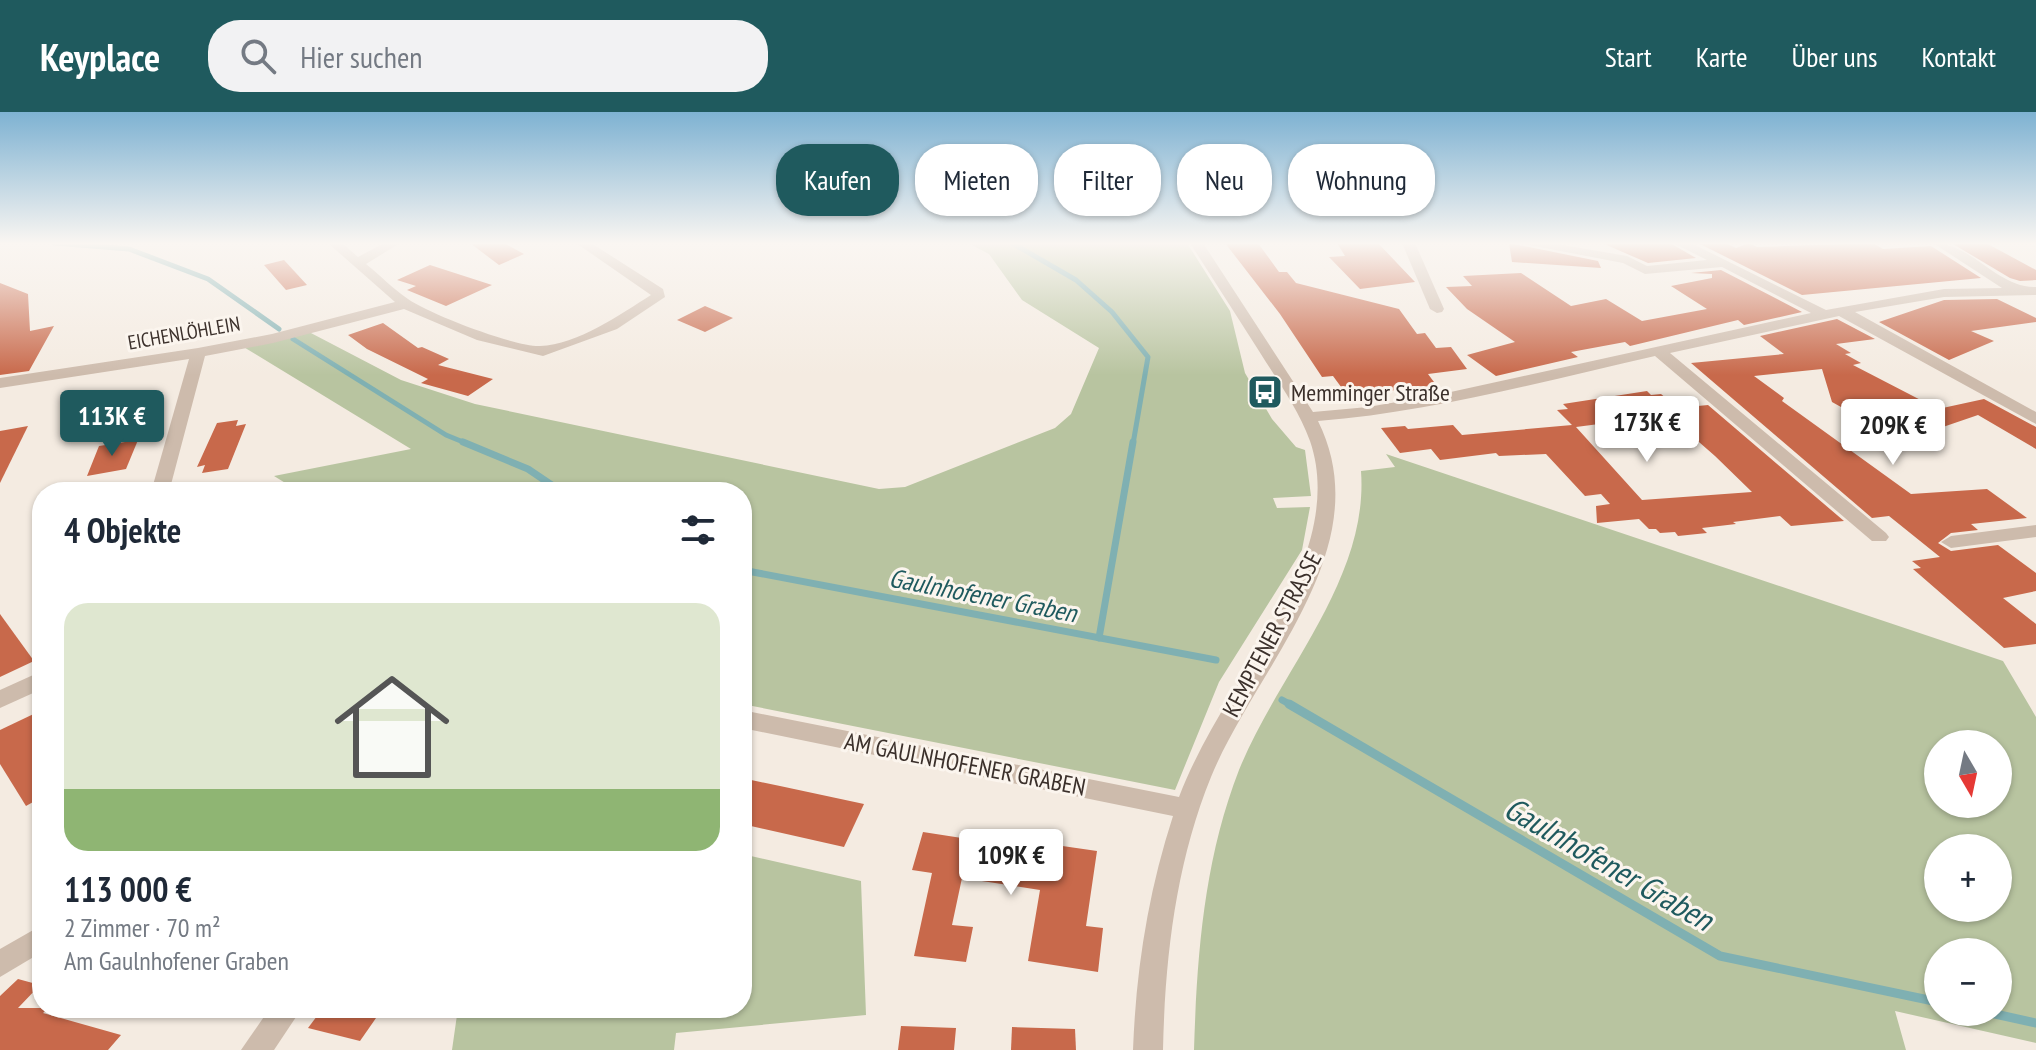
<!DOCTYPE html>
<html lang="de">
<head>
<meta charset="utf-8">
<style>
	body { margin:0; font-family:"PT Sans Narrow",sans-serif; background:#f2f2f3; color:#1f2937; height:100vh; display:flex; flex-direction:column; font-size:30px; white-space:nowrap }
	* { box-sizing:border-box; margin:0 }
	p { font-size:26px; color:#747a83 }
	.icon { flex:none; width:44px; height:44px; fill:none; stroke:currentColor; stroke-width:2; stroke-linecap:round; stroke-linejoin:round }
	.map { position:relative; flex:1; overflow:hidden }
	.drawer { position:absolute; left:32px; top:370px; width:720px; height:536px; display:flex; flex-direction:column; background:#fff; border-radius:32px; box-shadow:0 2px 6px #0004 }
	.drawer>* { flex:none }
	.banner { position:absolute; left:776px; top:32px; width:760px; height:72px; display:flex; gap:16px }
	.needle { width:52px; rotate:171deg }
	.buttons { position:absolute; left:1924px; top:618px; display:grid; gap:16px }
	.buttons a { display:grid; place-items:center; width:88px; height:88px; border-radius:50%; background:#fff; box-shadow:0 2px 6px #0004; font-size:40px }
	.price { position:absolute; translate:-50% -68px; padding:0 18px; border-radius:8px; background:#fff; color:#222; font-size:26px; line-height:52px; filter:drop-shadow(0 2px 4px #0008) }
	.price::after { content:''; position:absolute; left:50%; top:48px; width:24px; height:18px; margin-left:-12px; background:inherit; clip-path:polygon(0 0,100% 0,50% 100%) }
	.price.current { background:#1f5a5e; color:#fff }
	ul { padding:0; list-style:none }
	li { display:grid; align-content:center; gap:16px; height:424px; padding:0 32px }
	li span { display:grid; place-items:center; height:248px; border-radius:24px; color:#555 }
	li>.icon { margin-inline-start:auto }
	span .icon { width:144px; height:144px; fill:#fffc; stroke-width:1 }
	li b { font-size:34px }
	h2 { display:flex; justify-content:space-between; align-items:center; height:96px; padding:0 32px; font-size:34px }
	.pill { padding:0 28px; border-radius:32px; background:#fff; box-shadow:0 2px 6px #0004; font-size:28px; line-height:72px }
	.pill.current { background:#1f5a5e; color:#fff }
	header { display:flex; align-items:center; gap:48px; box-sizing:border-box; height:112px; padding:0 40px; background:#1f5a5e; color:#fff }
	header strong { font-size:38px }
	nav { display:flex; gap:44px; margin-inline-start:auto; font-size:28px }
	.search { width:560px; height:72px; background:#f2f2f3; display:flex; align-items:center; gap:20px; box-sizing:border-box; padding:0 28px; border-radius:32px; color:#747a83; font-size:30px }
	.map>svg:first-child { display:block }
	.green { fill:#b8c4a0; fill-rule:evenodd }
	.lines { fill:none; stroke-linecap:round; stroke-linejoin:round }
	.stream-far2 { stroke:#7fb0b2; stroke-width:5 }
	.stream-far1 { stroke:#7fb0b2; stroke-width:7 }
	.stream { stroke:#7fb0b2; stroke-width:9 }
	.building { fill:#c8694b; fill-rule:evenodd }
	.minor { fill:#cdbbac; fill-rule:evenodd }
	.labels { text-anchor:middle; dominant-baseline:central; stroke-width:6; stroke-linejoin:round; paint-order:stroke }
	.far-street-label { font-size:20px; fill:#3b302b; stroke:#fbf5ee }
	.poi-label { font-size:24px; fill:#3b302b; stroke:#fbf5ee; text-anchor:start }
	.street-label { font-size:24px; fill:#3b302b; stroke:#fbf5ee }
	.water-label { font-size:26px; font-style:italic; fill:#1f5a5e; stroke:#fbf5ee }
	.near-water-label { font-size:32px; font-style:italic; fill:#1f5a5e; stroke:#fbf5ee }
</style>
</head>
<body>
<header>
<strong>Keyplace</strong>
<div class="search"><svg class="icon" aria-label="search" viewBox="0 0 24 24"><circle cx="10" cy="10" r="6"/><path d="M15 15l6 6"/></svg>Hier suchen</div>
<nav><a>Start</a><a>Karte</a><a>Über uns</a><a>Kontakt</a></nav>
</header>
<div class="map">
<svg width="2036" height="938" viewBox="0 0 2036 938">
	<rect width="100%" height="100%" fill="#f4ebe1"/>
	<g class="green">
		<polygon points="968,131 1187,131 1230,199 1245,261 1272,307 1296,335 1305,338 1311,384 1273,386 1277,396 1310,395 1302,438 1219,570 1175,678 742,592 742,380 300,380 274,364 411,337 242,234 309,220 401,268 475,292 879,377 905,375 1055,316 1071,302 1099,236 1022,188 989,142"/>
		<path d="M1386,342L2003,549L2036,605V931L1895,899L1906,938H1194C1197,842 1204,748 1239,658C1278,561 1369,468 1361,359L1395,355ZM1938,632H1998V692H1938ZM1938,736H1998V796H1938ZM1938,840H1998V900H1938Z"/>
		<polygon points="742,742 861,769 866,903 676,921 674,938 452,938 458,896 742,896"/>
	</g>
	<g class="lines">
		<g class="stream-far2">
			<polyline points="55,131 129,137 208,167 279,217"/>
			<polyline points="1012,131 1076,168 1112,200 1148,245 1133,332"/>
			<polyline points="293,227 446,323 468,332"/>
		</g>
		<g class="stream-far1">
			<polyline points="463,330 528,357 562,380"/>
			<polyline points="742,458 1216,548"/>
			<polyline points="1099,526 1133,330"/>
			<polyline points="1282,588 1293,594"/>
		</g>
		<g class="stream">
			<polyline points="1289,592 1720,844 1938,890"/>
			<polyline points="1986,900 2036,911"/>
		</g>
	</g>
	<g class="building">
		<polygon points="470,131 504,131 524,142 499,153"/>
		<polygon points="1225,131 1258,131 1279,160 1287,160 1296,171 1399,197 1417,222 1425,221 1436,236 1451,235 1467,257 1428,262 1437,274 1347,283 1333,264 1322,265 1280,202"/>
		<polygon points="1337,131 1378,131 1415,170 1360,177 1329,145 1345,144"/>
		<polygon points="1509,131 1598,149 1601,156 1512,150"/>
		<polygon points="1602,131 1670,131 1696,146 1648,151"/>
		<polygon points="1698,131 1726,131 1736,136 1749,131 1757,135 1873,131 1883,137 1931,134 1981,166 1802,183"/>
		<polygon points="1986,131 2036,158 2036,168 2020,169 2010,166 1953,132"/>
		<polygon points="284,148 307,173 286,178 264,153"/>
		<polygon points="430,153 492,173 446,194 407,178 416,174 397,168"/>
		<polygon points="1721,158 1802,200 1744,213 1738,208 1630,234 1625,230 1571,240 1578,245 1496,264 1467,243 1515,230 1467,197 1446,175 1472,174 1463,164 1521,161 1571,194 1606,187 1642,209 1707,197 1671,174 1712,166 1712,162 1691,161"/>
		<polygon points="0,171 28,182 30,219 54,214 29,259 0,263"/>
		<polygon points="1997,187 2036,206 2036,210 1971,219 1994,229 1949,248 1879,210 1944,188"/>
		<polygon points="705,194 733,206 705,220 677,208"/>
		<polygon points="1837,207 1875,227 1836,232 1851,241 1845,242 1861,251 1853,253 1938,297 1984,287 2036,315 2036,337 1978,303 1902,329 1832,290 1822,257 1754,264 1784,286 1782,289 1911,382 1987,377 2027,406 1971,412 1978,418 1951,421 1938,431 1951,439 1998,433 2036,461 2036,479 2003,486 2036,512 2036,532 2004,536 1913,457 1921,456 1912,449 1940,445 1889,404 1872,406 1691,251 1784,242 1760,224"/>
		<polygon points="383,211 418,236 422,235 449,247 438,253 493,267 468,284 421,271 428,267 367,237 348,223"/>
		<path d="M1647,279L1651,283L1661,282L1678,296L1708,293L1844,409L1791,414L1780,404L1733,410L1736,412L1702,416L1707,421L1678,424L1675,420L1660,421L1656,417H1649L1639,407L1597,411L1596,394L1610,392L1601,382L1585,384L1546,342L1499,344L1496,341L1440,348L1431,337L1400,341L1381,316L1405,314L1408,317L1453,313L1462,323L1572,313L1557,298L1568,297L1563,292ZM1668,303L1715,344L1752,380L1642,388L1576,315Z"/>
		<polygon points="238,308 236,314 246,312 228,357 202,361 205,353 197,355 217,311"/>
		<polygon points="28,314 0,371 0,319"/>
		<polygon points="138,328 126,357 87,364 99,334"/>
		<polygon points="0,502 34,549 0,565"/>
		<polygon points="42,598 42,685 26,694 0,652 0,618"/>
		<polygon points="742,666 780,674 864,692 844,735 742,712"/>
		<polygon points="923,720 1019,735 1021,728 1097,739 1086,814 1103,816 1098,860 1028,849 1040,778 962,766 952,813 973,815 966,850 914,844 932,761 912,758"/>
		<polygon points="18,867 40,873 18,896 48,896 43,901 121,923 108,938 0,938 0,884"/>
		<polygon points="323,896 383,896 360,929 308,916"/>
		<polygon points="901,914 956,916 954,938 898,938"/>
		<polygon points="1012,915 1075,917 1076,938 1011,938"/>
	</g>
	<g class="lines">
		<g class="minor">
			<path d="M328,131H342L358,145L384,131H400L366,152C380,163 393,177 408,187C429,202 515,235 540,234C577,233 621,202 651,183L576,131H591L663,177L665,185L617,217L543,244L477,228L404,197L273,231L205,244L169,380H151L189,247L0,276V266L198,236L272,222L395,190Z"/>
			<path d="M1190,131H1203L1313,300L1368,295L1437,283L1811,201L1722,155L1645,162L1623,151L1519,131H1551L1627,144L1647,154L1707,148L1673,131H1691L1826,198L1944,177L2002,176L1933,131C1972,131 1997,176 2036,175V183L1944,185L1855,200L2036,300V312L1839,204L1670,241L1886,421L1889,425L1886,429H1872L1655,244C1544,269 1432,300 1318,309C1381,436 1256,555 1211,665C1176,751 1165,845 1163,938H1133C1136,858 1148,781 1173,704L742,616V598L1179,685C1203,622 1243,568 1276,509C1305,455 1331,390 1310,329C1298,296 1277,268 1259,239C1236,203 1213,167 1190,131Z"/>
			<polygon points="1402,131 1415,131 1444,197 1442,200 1437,201 1430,197"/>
			<polygon points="2036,413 2036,425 1951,436 1941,430 1951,424"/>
			<polygon points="42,559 42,577 0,596 0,578"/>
			<polygon points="42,813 42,840 0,865 0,837"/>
			<polygon points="270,896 302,896 274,938 241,938"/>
		</g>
	</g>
	<linearGradient id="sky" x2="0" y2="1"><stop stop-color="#7eb2d2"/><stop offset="0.5" stop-color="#faf6f2"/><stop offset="1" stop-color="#faf6f2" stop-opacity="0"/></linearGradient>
	<rect width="2036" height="263" fill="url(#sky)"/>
	<defs>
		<symbol id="bus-square" viewBox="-11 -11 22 22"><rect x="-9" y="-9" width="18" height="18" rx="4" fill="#1f5a5e" stroke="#fbf5ee"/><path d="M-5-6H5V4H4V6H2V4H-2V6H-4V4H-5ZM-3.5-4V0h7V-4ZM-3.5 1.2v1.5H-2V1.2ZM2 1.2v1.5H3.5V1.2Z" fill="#fff"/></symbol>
	</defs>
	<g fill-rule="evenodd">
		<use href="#bus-square" x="1245" y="260" width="40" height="40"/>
	</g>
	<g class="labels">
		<g class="far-street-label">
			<text transform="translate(184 221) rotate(-10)">EICHENLÖHLEIN</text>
		</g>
		<g class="poi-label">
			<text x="1291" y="280">Memminger Straße</text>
		</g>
		<g class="street-label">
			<text transform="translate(1272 522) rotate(-62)">KEMPTENER STRASSE</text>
			<text transform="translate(965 652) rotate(11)">AM GAULNHOFENER GRABEN</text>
		</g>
		<g class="water-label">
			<text transform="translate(983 483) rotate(11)">Gaulnhofener Graben</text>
		</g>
		<g class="near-water-label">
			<text transform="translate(1609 751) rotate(30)">Gaulnhofener Graben</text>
		</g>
	</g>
</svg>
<div class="buttons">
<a><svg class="needle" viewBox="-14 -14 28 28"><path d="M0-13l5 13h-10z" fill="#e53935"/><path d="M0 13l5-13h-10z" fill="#747a83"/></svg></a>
<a>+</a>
<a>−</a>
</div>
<b class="price current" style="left:112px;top:346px">113K €</b>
<b class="price" style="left:1647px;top:352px">173K €</b>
<b class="price" style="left:1893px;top:355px">209K €</b>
<b class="price" style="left:1011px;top:785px">109K €</b>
<div class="banner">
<a class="pill current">Kaufen</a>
<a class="pill">Mieten</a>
<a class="pill">Filter</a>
<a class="pill">Neu</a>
<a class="pill">Wohnung</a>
</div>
<section class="drawer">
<h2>4 Objekte<svg class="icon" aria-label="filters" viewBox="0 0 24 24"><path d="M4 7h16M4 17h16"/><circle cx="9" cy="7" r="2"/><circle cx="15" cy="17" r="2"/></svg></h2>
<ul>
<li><span style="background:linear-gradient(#dfe7d0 75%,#8fb573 0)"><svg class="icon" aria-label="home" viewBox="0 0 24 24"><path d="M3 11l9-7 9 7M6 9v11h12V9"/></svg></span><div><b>113 000 €</b><p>2 Zimmer · 70 m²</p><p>Am Gaulnhofener Graben</p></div></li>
</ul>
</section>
</div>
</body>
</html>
